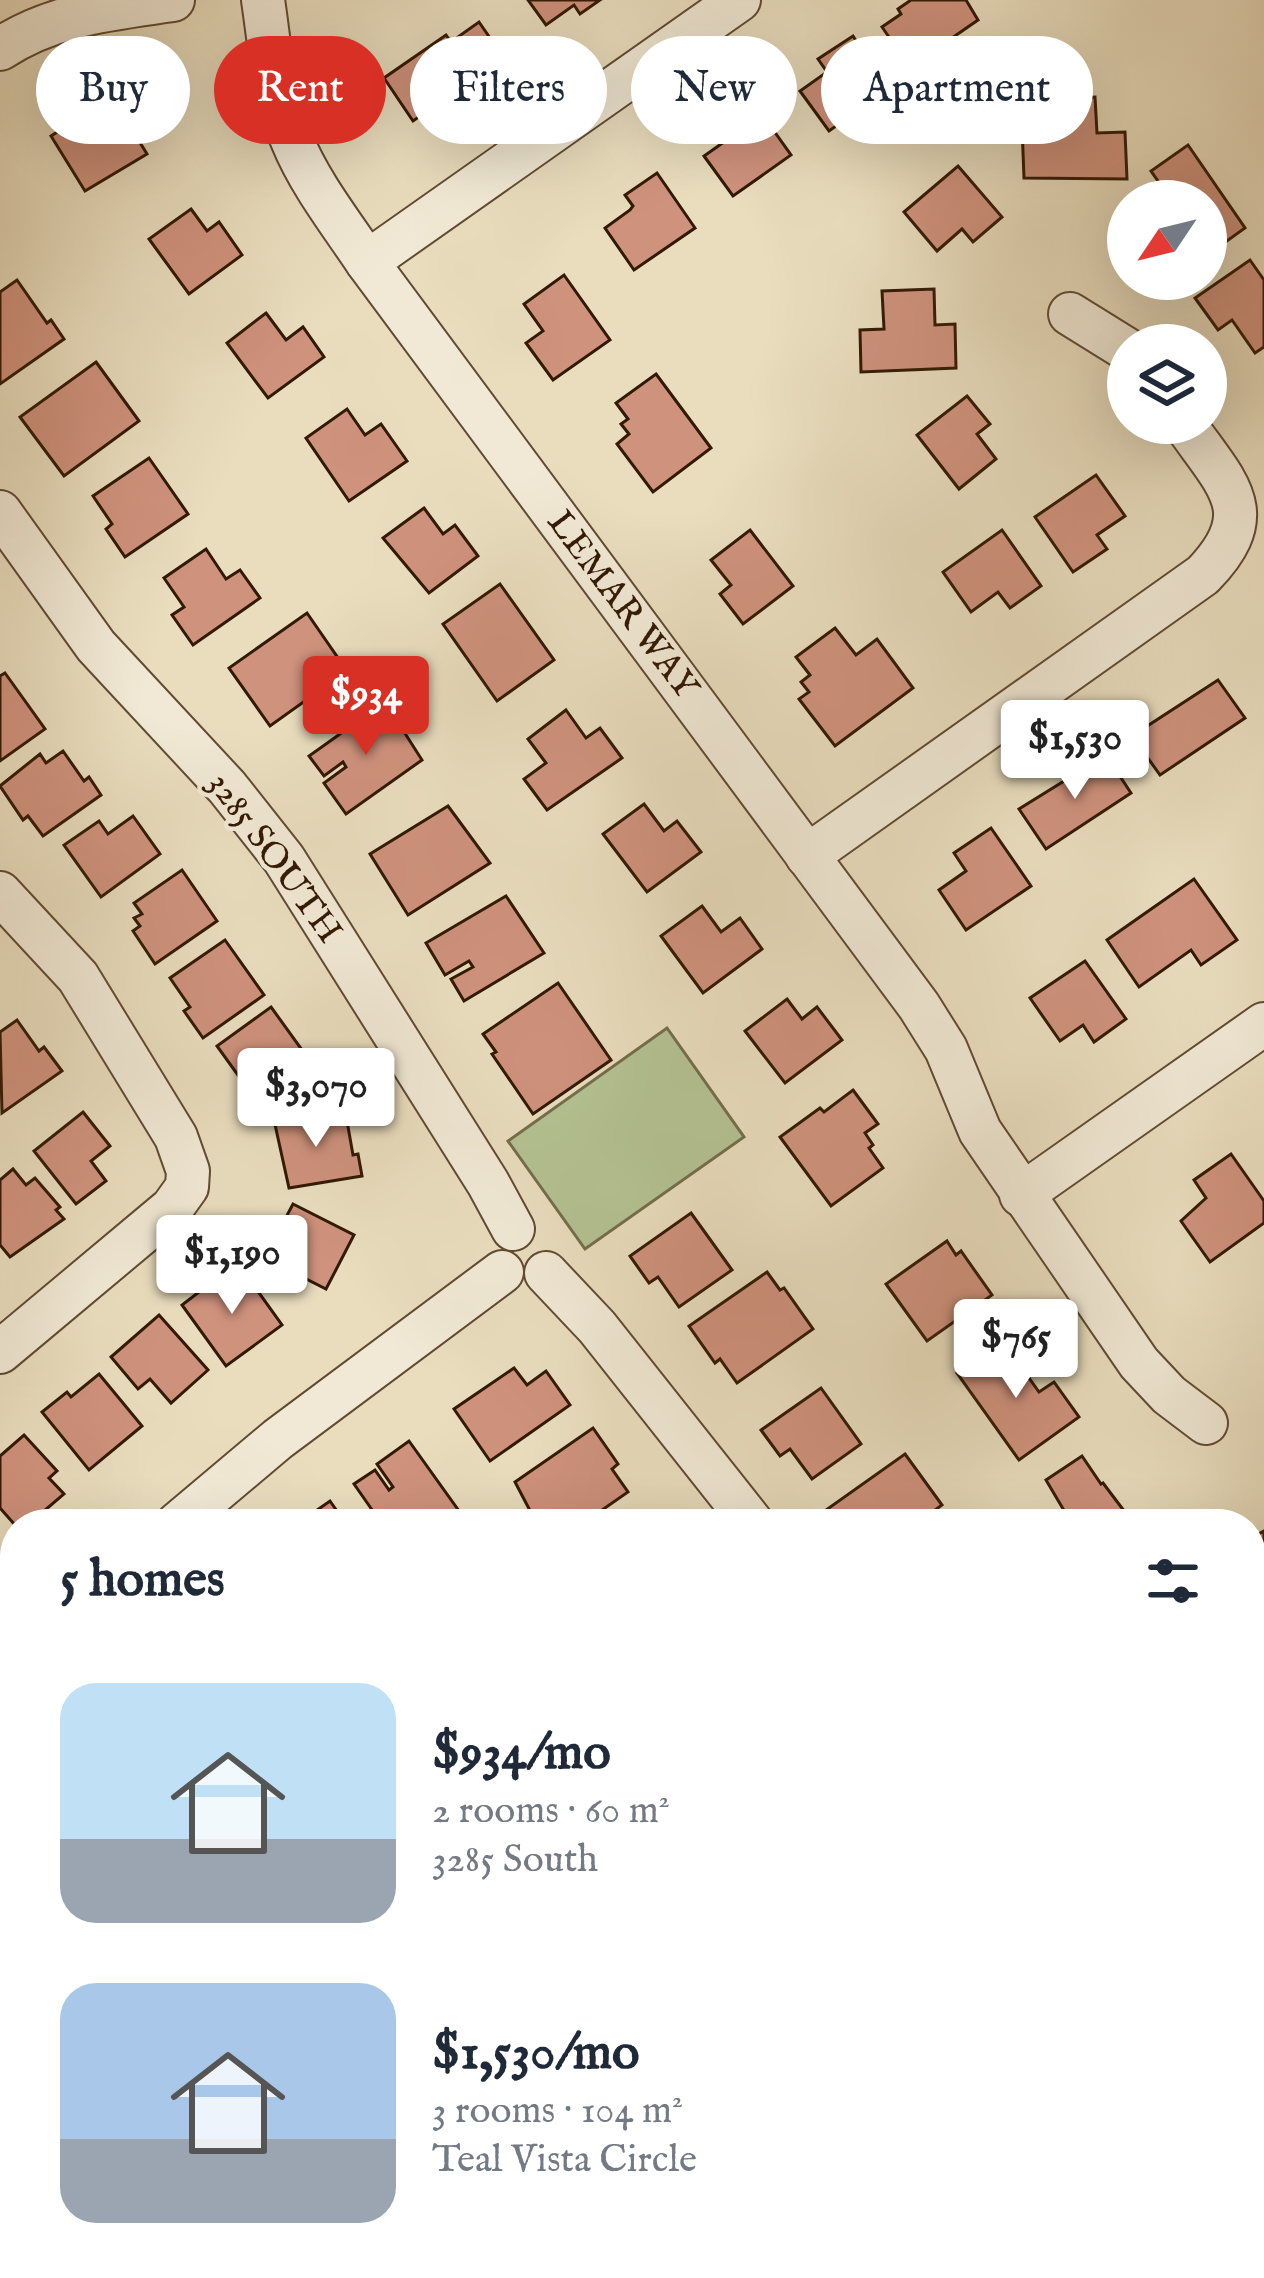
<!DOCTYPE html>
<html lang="en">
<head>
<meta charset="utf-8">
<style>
	body { margin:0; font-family:"IM FELL English",serif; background:#f2f2f3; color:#1f2937; height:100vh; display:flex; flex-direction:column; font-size:45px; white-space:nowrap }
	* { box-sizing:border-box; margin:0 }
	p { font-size:39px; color:#747a83 }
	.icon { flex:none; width:66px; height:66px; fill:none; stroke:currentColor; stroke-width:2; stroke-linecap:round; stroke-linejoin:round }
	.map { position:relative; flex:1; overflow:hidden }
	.sheet { position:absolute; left:0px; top:1509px; width:1266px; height:771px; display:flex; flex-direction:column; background:#fff; border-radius:48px 48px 0 0; box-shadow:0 12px 48px #0002 }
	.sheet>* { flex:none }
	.guide { position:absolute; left:36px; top:36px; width:1194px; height:108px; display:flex; gap:24px }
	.needle { width:78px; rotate:235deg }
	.controls { position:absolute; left:1107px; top:180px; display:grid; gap:24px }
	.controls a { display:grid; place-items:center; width:120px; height:120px; border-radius:50%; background:#fff; box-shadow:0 12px 48px #0002; font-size:60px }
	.price { position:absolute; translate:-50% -102px; padding:0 27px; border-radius:12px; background:#fff; color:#222; font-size:39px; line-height:78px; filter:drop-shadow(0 3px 6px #0008) }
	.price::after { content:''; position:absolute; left:50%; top:72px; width:36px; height:27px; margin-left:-18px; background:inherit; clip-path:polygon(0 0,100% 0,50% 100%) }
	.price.current { background:#d93025; color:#fff }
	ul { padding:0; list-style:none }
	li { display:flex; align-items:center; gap:36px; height:300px; padding:0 60px }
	li span { display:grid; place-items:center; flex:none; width:336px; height:240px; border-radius:36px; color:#555 }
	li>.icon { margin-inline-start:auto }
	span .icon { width:144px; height:144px; fill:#fffc; stroke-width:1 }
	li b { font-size:51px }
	h2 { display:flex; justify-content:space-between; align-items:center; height:144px; padding:0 60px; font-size:51px }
	.chip { padding:0 42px; border-radius:54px; background:#fff; box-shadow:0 12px 48px #0002; font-size:42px; line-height:108px }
	.chip.current { background:#d93025; color:#fff }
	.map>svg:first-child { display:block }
	.green { fill:#b4c293; stroke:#736e4b; stroke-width:3 }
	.building { fill:#cf927d; stroke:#321903; stroke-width:3 }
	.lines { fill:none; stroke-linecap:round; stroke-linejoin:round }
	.street-casing { stroke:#604a32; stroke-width:46 }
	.street { stroke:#f1e9d5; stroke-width:42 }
	.labels { text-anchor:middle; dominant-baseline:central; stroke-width:9; stroke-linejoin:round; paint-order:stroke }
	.street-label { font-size:36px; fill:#321903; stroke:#f1e9d5 }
</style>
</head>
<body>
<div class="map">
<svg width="1264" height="2278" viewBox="0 0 1264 2278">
	<rect width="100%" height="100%" fill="#e9ddbe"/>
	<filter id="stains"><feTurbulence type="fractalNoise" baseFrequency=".00167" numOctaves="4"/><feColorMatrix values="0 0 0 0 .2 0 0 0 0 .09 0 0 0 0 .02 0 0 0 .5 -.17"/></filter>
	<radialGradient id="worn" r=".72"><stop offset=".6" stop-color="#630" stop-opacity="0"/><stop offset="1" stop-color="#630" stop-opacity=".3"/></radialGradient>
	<g class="green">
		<polygon points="667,1028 744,1137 585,1249 508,1141"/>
		<polygon points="1264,2160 1264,2278 1098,2278 1116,2265 1251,2265 1251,2170"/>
		<polygon points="46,2265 162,2265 171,2278 56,2278"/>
	</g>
	<g class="building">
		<polygon points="528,0 600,0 580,14 574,5 546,25"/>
		<polygon points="911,0 966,0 978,20 910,67 882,27 901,14 898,9"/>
		<polygon points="479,22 501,54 470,76 472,80 413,121 384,78 446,35 451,42"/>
		<polygon points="853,36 887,90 829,131 800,91 827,72 818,59"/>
		<polygon points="1095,97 1097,133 1125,132 1127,179 1024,178 1021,100"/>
		<polygon points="754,103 791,155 733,196 704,156 731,137 723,125"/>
		<polygon points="120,110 147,154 85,191 51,136 85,114 93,127"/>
		<polygon points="1188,145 1245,228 1206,256 1206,201 1166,201 1170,198 1151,171"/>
		<polygon points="958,166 1002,217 973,242 962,229 937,251 904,212"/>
		<polygon points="657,173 695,228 634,270 605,228 630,210 633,206 625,195"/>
		<polygon points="191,209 207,231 219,222 242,255 189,294 149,239"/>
		<polygon points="1250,260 1264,280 1264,347 1255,353 1232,320 1218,330 1195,298"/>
		<polygon points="564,275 610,340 553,380 526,343 543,331 524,304"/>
		<polygon points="17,280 47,323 51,320 64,339 0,384 0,292"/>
		<polygon points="934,289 935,325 955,324 956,368 861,372 860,330 884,329 882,291"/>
		<polygon points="266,313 286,340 303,327 324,357 268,398 227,343"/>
		<polygon points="96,362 139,421 64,476 20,417"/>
		<polygon points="656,374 711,448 653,492 617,444 629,434 621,424 628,419 616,403"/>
		<polygon points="967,396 990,424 977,434 996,459 959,489 917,435"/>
		<polygon points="347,409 365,435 381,424 407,461 349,501 306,438"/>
		<polygon points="149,458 188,514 125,557 106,529 112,524 93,496"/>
		<polygon points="1096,475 1125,516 1097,535 1107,549 1073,572 1035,517"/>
		<polygon points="424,508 443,534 455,525 478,556 429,593 383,538"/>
		<polygon points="750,530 793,586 743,624 720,594 731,585 711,560"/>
		<polygon points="1002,530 1041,586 1010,608 998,592 971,612 943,572"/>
		<polygon points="206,549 226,579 240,570 260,598 193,645 172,615 184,607 164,578"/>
		<polygon points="500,584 554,660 497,701 443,624"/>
		<polygon points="307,613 347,671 270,726 229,668"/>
		<polygon points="835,628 856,655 877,639 913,688 835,746 799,699 809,692 801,682 810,675 796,657"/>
		<polygon points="5,673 45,729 0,761 0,676"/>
		<polygon points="1218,680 1245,718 1160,775 1132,736"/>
		<polygon points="385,702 422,760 346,814 324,783 346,767 343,762 324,776 309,756"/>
		<polygon points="566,710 586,738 600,728 622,758 547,810 524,779 546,763 528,739"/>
		<polygon points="63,751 84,781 89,777 101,795 43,836 28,816 23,820 0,786 40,754 46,763"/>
		<polygon points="1106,755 1131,793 1046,849 1019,809"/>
		<polygon points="644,804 664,831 677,821 701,852 647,892 603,834"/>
		<polygon points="448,806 490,863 408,915 370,854"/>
		<polygon points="133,816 160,854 101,897 64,845 99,821 108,834"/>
		<polygon points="991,828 1031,886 966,930 939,890 966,871 954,853"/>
		<polygon points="182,870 217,921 155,964 133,931 140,926 134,918 142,914 134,903"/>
		<polygon points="1194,879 1237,940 1201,965 1191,950 1139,987 1107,940"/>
		<polygon points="506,896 544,953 464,1001 451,979 473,967 469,961 445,975 426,943"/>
		<polygon points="702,906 721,932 740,918 762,949 703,993 661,936"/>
		<polygon points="225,940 264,995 203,1038 184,1011 190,1007 170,978"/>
		<polygon points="1085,961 1126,1019 1094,1042 1083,1025 1060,1041 1030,998"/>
		<polygon points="558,983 611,1060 533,1114 492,1054 496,1052 483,1034"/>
		<polygon points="787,999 802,1019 817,1007 842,1040 785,1083 745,1031"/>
		<polygon points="271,1007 310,1061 263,1095 248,1073 240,1078 217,1046"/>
		<polygon points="17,1020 39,1051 44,1047 62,1071 2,1113 0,1032"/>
		<polygon points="853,1090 878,1124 865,1133 873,1145 869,1148 883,1168 831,1206 780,1137 820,1108 824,1112"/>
		<polygon points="83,1112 110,1146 91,1161 106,1181 76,1204 34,1151"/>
		<polygon points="326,1112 328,1124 347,1121 353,1155 358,1154 362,1176 289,1188 274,1120"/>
		<polygon points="1231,1154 1264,1201 1264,1223 1210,1262 1181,1221 1206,1198 1194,1180"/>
		<polygon points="13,1169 26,1185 35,1178 60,1207 56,1210 64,1219 10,1257 0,1245 0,1180"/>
		<polygon points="293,1204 354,1235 326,1289 259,1255 278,1220 283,1223"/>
		<polygon points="691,1213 732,1270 679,1307 658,1277 649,1283 630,1256"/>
		<polygon points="947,1241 956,1255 961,1251 992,1295 927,1341 886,1284"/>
		<polygon points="242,1269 282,1325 226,1366 182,1305 208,1285 213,1291"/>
		<polygon points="767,1272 780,1290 784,1288 813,1329 737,1383 720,1359 715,1363 689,1326"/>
		<polygon points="159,1315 208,1370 171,1403 150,1379 138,1389 111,1357"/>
		<polygon points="1002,1340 1039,1392 1054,1382 1079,1417 1019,1460 957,1373"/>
		<polygon points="514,1368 527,1385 546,1371 570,1405 490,1461 454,1409"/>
		<polygon points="99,1374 142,1426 89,1470 42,1412 67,1392 71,1397"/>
		<polygon points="821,1388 861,1444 812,1479 790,1449 780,1456 761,1430"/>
		<polygon points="593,1428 618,1464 612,1469 628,1492 582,1524 537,1524 515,1482"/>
		<polygon points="24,1435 57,1471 49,1478 64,1494 37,1517 40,1524 15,1525 0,1508 0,1456"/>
		<polygon points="409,1441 464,1518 456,1524 382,1524 354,1484 375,1470 389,1490 393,1487 377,1464"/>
		<polygon points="905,1454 942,1505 916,1524 836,1524 826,1510"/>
		<polygon points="1082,1456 1101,1484 1103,1483 1134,1524 1072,1524 1046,1480"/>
		<polygon points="330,1501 346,1524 297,1524"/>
		<polygon points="1264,1531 1264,1614 1251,1621 1251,1538"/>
		<polygon points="1264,1716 1264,1812 1251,1821 1251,1725"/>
		<polygon points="15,1786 15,1845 0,1828 0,1799"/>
		<polygon points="1264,2008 1264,2077 1251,2059 1251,2017"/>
		<polygon points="182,2265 238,2265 219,2278 191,2278"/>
		<polygon points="372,2265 407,2265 416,2278 353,2278"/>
		<polygon points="431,2265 522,2265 504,2278 440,2278"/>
		<polygon points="786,2265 808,2265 817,2278 771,2278"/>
		<polygon points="847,2265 940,2265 949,2278 856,2278"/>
	</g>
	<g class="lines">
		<defs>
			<g id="street">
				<path d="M263,0C270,46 273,97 292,140C310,184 341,223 367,262L919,1006L946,1049L980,1131L1139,1363L1169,1395L1206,1423"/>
				<path d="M0,49C53,14 111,9 173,0"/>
				<polyline points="367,262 739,0"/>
				<polyline points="1070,314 1128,350"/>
				<polyline points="0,512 96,646 227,787 284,859 488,1183 513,1229"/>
				<path d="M807,856L1203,575C1264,512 1227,485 1184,423"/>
				<polyline points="0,893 78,977 176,1137 188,1171 187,1187 172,1208 0,1352"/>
				<polyline points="1021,1195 1264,1024"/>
				<polyline points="546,1273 597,1327 753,1524"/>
				<polyline points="177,1524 278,1439 502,1272"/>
				<polyline points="0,1686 15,1672"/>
				<polyline points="1251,1921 1264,1912"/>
				<polyline points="0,2143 15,2174"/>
				<polyline points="625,2278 641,2265"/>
			</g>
		</defs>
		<use href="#street" class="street-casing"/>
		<use href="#street" class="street"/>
	</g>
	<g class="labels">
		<g class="street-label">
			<text transform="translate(622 605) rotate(53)">LEMAR WAY</text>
			<text transform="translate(274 858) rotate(54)">3285 SOUTH</text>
		</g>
	</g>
	<rect width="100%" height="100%" filter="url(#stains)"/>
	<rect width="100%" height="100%" fill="url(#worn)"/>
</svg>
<div class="controls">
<a><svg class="needle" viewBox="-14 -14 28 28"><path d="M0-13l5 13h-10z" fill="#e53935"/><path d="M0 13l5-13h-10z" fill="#747a83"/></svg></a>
<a><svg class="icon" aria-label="layers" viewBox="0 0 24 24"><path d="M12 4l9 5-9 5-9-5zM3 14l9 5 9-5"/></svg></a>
</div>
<b class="price current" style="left:366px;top:758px">$934</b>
<b class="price" style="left:1075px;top:802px">$1,530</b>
<b class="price" style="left:316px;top:1150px">$3,070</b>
<b class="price" style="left:232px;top:1317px">$1,190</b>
<b class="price" style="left:1016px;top:1401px">$765</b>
<div class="guide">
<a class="chip">Buy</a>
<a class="chip current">Rent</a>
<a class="chip">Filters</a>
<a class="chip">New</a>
<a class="chip">Apartment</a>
</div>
<section class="sheet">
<h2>5 homes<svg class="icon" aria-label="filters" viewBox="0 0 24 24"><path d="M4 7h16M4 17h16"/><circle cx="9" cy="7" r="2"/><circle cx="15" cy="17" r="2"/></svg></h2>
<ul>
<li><span style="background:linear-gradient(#bfe0f5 65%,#9aa5b1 0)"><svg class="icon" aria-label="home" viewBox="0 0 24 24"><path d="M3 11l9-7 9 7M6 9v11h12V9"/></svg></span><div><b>$934/mo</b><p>2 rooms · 60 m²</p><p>3285 South</p></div></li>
<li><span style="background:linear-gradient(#a9c7e8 65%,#9aa5b1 0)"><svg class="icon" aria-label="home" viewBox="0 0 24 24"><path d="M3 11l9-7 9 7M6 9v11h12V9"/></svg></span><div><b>$1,530/mo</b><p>3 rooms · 104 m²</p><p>Teal Vista Circle</p></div></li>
</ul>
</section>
</div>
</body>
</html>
